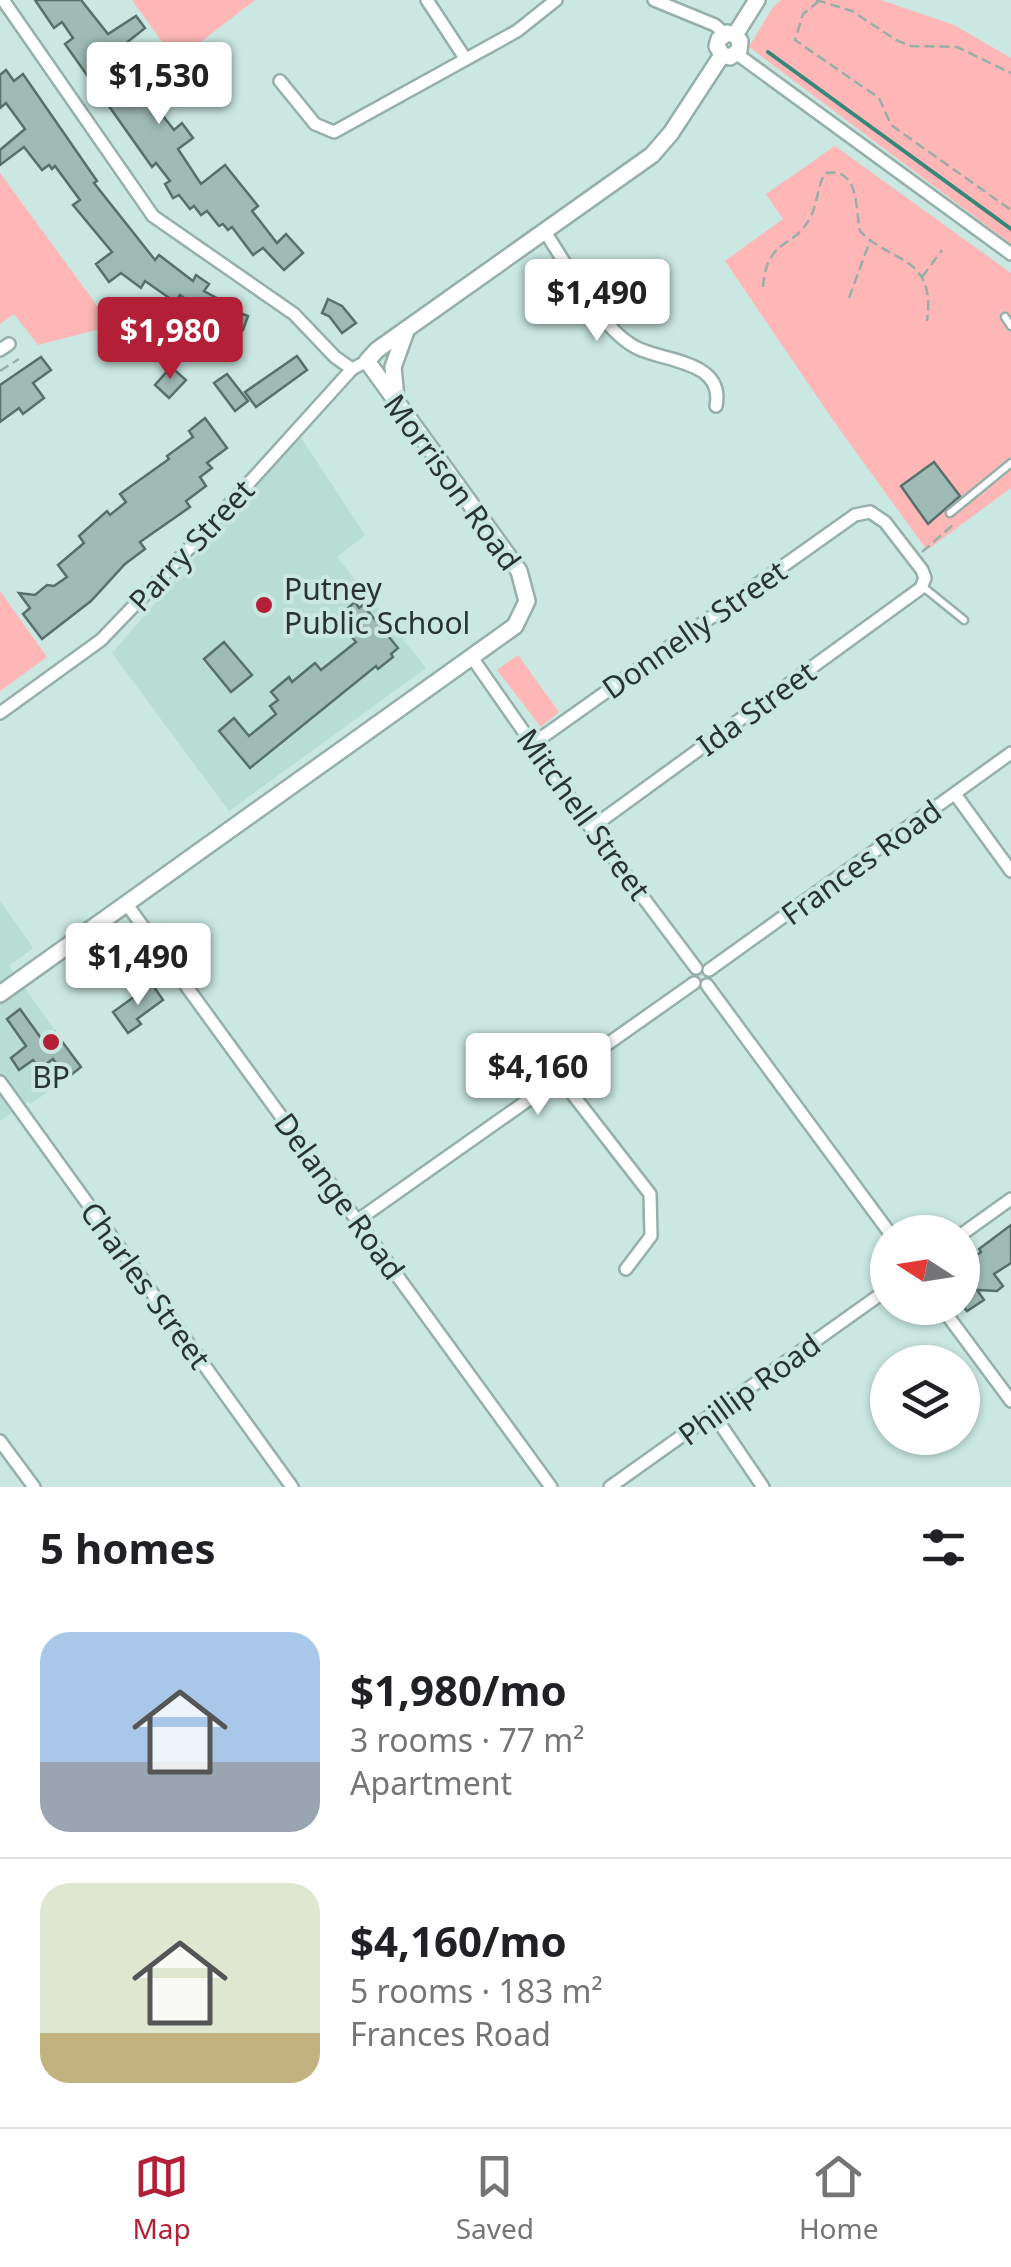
<!DOCTYPE html>
<html lang="en">
<head>
<meta charset="utf-8">
<style>
	body { margin:0; font-family:"Noto Sans",sans-serif; background:#f2f2f2; color:#202124; height:100vh; display:flex; flex-direction:column; font-size:38px; white-space:nowrap }
	* { box-sizing:border-box; margin:0 }
	p { font-size:32px; color:#757577 }
	.icon { flex:none; width:55px; height:55px; fill:none; stroke:currentColor; stroke-width:2; stroke-linecap:round; stroke-linejoin:round }
	.map { position:relative; height:1487px; overflow:hidden }
	.sheet { display:flex; flex-direction:column; background:#fff; flex:1 }
	.sheet>* { flex:none }
	.needle { width:65px; rotate:282deg }
	.tools { position:absolute; left:870px; top:1215px; display:grid; gap:20px }
	.tools a { display:grid; place-items:center; width:110px; height:110px; border-radius:50%; background:#fff; box-shadow:0 2px 8px #0004; font-size:50px }
	.price { position:absolute; translate:-50% -85px; padding:0 22px; border-radius:10px; background:#fff; color:#222; font-size:32px; line-height:65px; filter:drop-shadow(0 2px 5px #0008) }
	.price::after { content:''; position:absolute; left:50%; top:60px; width:30px; height:22px; margin-left:-15px; background:inherit; clip-path:polygon(0 0,100% 0,50% 100%) }
	.price.active { background:#b21f36; color:#fff }
	ul { padding:0; list-style:none }
	li { display:flex; align-items:center; gap:30px; height:250px; padding:0 40px }
	li+li { border-top:2px solid #e0e0e0 }
	li span { display:grid; place-items:center; flex:none; width:280px; height:200px; border-radius:30px; color:#555 }
	li>.icon { margin-inline-start:auto }
	span .icon { width:120px; height:120px; fill:#fffc; stroke-width:1 }
	li b { font-size:42px }
	h2 { display:flex; justify-content:space-between; align-items:center; height:120px; padding:0 40px; font-size:42px }
	.menu { display:flex; justify-content:space-around; align-items:center; height:140px; border-top:2px solid #e0e0e0; background:#fff; font-size:28px; color:#757577 }
	.menu a { display:grid; justify-items:center; gap:5px }
	.menu .active { color:#b21f36 }
	.map>svg:first-child { display:block }
	.built { fill:#b7ddd5 }
	.green { fill:#feb6b6 }
	.lines { fill:none; stroke-linecap:round; stroke-linejoin:round }
	.stream { stroke:#35877a; stroke-width:4 }
	.building { fill:#9fbbb5; stroke:#57706b; stroke-width:2.5 }
	.service-casing { stroke:#95b0aa; stroke-width:11 }
	.minor-casing { stroke:#95b0aa; stroke-width:16 }
	.tertiary-casing { stroke:#95b0aa; stroke-width:20 }
	.path { stroke:#97aea9; stroke-width:2.5; stroke-dasharray:10 5; stroke-linecap:butt }
	.service { stroke:#fff; stroke-width:6 }
	.minor { stroke:#fff; stroke-width:11 }
	.tertiary { stroke:#fff; stroke-width:15 }
	.poi-dot { fill:#b21f36; stroke:#cae7e1; stroke-width:4 }
	.labels { text-anchor:middle; dominant-baseline:central; stroke-width:8; stroke-linejoin:round; paint-order:stroke }
	.street-label { font-size:30px; fill:#293432; stroke:#cae7e1 }
	.poi-label { font-size:30px; fill:#293432; stroke:#cae7e1; text-anchor:start }
</style>
</head>
<body>
<div class="map">
<svg width="1011" height="1487" viewBox="0 0 1011 1487">
	<rect width="100%" height="100%" fill="#cae7e1"/>
	<g class="built">
		<polygon points="300,436 365,535 337,557 426,668 229,811 112,653"/>
		<polygon points="0,901 33,948 9,966 81,1067 31,1104 28,1101 0,1121"/>
	</g>
	<g class="green">
		<polygon points="132,0 255,0 176,61"/>
		<polygon points="781,0 881,0 954,25 1011,58 1011,244 749,47 773,7"/>
		<polygon points="835,146 1011,273 1011,488 927,550 835,423 725,261 783,219 766,194"/>
		<polygon points="0,173 112,326 38,345 14,314 0,324"/>
		<polygon points="0,591 47,657 0,691"/>
		<polygon points="518,655 559,712 541,727 497,670"/>
	</g>
	<g class="lines">
		<polyline class="stream" points="768,52 1011,229"/>
	</g>
	<g class="building">
		<polygon points="35,0 81,0 108,34 136,16 145,28 120,48 157,90 148,97 174,130 182,123 193,138 178,149 201,184 225,165 258,206 252,211 277,243 286,234 303,253 284,270 263,248 253,255 232,227 228,230 223,224 219,226 207,211 201,215 194,206 190,209 179,195 173,198 165,184 170,181 156,163 152,167 65,44 73,38 62,22 54,28"/>
		<polygon points="6,70 14,81 23,74 97,181 94,183 155,260 159,255 193,281 196,275 209,284 204,291 235,308 234,311 248,316 243,330 229,328 227,332 217,328 219,323 180,295 175,302 145,281 141,288 121,273 109,282 96,264 112,252 73,205 80,200 55,166 52,169 49,165 42,170 24,147 0,165 0,150 25,129 6,103 0,108 0,75"/>
		<polygon points="328,299 342,306 356,323 342,333 329,316 322,313"/>
		<polygon points="297,356 307,370 256,407 245,392"/>
		<polygon points="41,357 51,370 33,383 44,398 23,414 19,408 0,422 0,385"/>
		<polygon points="171,367 186,380 169,398 155,385"/>
		<polygon points="227,374 248,401 235,411 214,383"/>
		<polygon points="205,418 227,448 207,463 212,468 200,477 206,486 186,501 190,507 140,542 145,549 125,564 91,601 42,639 23,614 30,608 19,593 35,595 47,585 54,586 67,577 58,565 84,543 79,536 107,511 110,515 126,502 120,494 169,459 167,456 193,437 189,431"/>
		<polygon points="934,462 960,496 928,524 901,486"/>
		<polygon points="355,602 359,608 363,605 398,648 391,654 393,657 378,669 376,666 250,768 219,731 234,718 249,736 276,714 270,706 278,700 271,692 289,677 292,682 315,663 321,670 356,642 336,618"/>
		<polygon points="224,642 252,675 231,692 204,659"/>
		<polygon points="127,950 136,963 103,986 94,973"/>
		<polygon points="152,984 163,1000 137,1019 141,1024 128,1033 113,1012"/>
		<polygon points="20,1009 43,1041 55,1032 81,1067 67,1078 53,1059 39,1069 33,1060 19,1070 11,1058 26,1046 7,1019"/>
		<polygon points="1011,1225 1011,1263 994,1274 1003,1286 997,1291 977,1290 984,1300 967,1311 962,1305 962,1266 981,1252 979,1249"/>
	</g>
	<g class="lines">
		<defs>
			<g id="service">
				<polyline points="1005,317 1011,326"/>
				<polyline points="950,513 1011,463"/>
				<polyline points="922,586 964,620"/>
			</g>
			<g id="minor">
				<polyline points="3,0 153,216 294,314 335,357 352,369"/>
				<polyline points="427,0 465,58"/>
				<polyline points="654,0 715,25 725,34"/>
				<polyline points="737,54 1011,254"/>
				<polyline points="280,81 315,124 334,132 517,31 556,0"/>
				<path d="M545,232C568,266 601,330 637,348C666,362 725,361 716,406"/>
				<polyline points="0,350 9,344"/>
				<polyline points="473,659 591,828 696,968"/>
				<polyline points="0,713 101,640 201,536 352,369 367,361"/>
				<polyline points="534,743 855,515 870,512 885,522 922,570 925,578 921,588 591,828"/>
				<polyline points="955,794 1011,871"/>
				<polyline points="128,906 551,1487"/>
				<polyline points="709,970 1011,753"/>
				<polyline points="707,985 889,1232"/>
				<polyline points="560,1078 650,1194 651,1236 626,1269"/>
				<polyline points="0,1082 292,1487"/>
				<polyline points="358,1220 694,983"/>
				<polyline points="962,1234 1011,1199"/>
				<polyline points="942,1308 1011,1401"/>
				<polyline points="714,1415 763,1487"/>
				<polyline points="0,1441 34,1487"/>
				<polyline points="610,1487 888,1289"/>
			</g>
			<g id="tertiary">
				<polyline points="735,35 757,0"/>
				<polyline points="722,55 717,46 719,39 727,33 735,35"/>
				<polyline points="722,55 730,57 739,51 740,41 735,35"/>
				<polyline points="396,399 393,367 406,331"/>
				<polyline points="0,994 515,626 527,601 519,571 367,361 377,350 652,155 671,133 722,55"/>
			</g>
		</defs>
		<use href="#service" class="service-casing"/>
		<use href="#minor" class="minor-casing"/>
		<use href="#tertiary" class="tertiary-casing"/>
		<g class="path">
			<polyline points="816,0 852,11 896,40 911,46 957,47 1011,73"/>
			<polyline points="819,1 803,14 795,40 879,98 891,125 1011,210"/>
			<polyline points="922,277 942,250"/>
			<path d="M763,287C767,237 792,251 810,218C818,203 817,187 825,173C860,167 855,208 860,231C891,264 936,254 927,321"/>
			<polyline points="849,298 870,241"/>
			<polyline points="0,371 19,359"/>
			<polyline points="922,552 954,524"/>
		</g>
		<use href="#service" class="service"/>
		<use href="#minor" class="minor"/>
		<use href="#tertiary" class="tertiary"/>
	</g>
	<g class="poi-dot">
		<circle cx="264" cy="605" r="10"/>
		<circle cx="51" cy="1042" r="10"/>
	</g>
	<g class="labels">
		<g class="street-label">
			<text transform="translate(453 482) rotate(54)">Morrison Road</text>
			<text transform="translate(191 545) rotate(-47)">Parry Street</text>
			<text transform="translate(694 629) rotate(-35)">Donnelly Street</text>
			<text transform="translate(756 708) rotate(-36)">Ida Street</text>
			<text transform="translate(584 814) rotate(54)">Mitchell Street</text>
			<text transform="translate(861 862) rotate(-36)">Frances Road</text>
			<text transform="translate(340 1196) rotate(54)">Delange Road</text>
			<text transform="translate(146 1285) rotate(54)">Charles Street</text>
			<text transform="translate(749 1389) rotate(-36)">Phillip Road</text>
		</g>
		<g class="poi-label">
			<text x="284" y="588">Putney<tspan x="284" dy="34">Public School</tspan></text>
			<text x="51" y="1076" text-anchor="middle">BP</text>
		</g>
	</g>
</svg>
<div class="tools">
<a><svg class="needle" viewBox="-14 -14 28 28"><path d="M0-13l5 13h-10z" fill="#e53935"/><path d="M0 13l5-13h-10z" fill="#757577"/></svg></a>
<a><svg class="icon" aria-label="layers" viewBox="0 0 24 24"><path d="M12 4l9 5-9 5-9-5zM3 14l9 5 9-5"/></svg></a>
</div>
<b class="price" style="left:159px;top:127px">$1,530</b>
<b class="price" style="left:597px;top:344px">$1,490</b>
<b class="price active" style="left:170px;top:382px">$1,980</b>
<b class="price" style="left:138px;top:1008px">$1,490</b>
<b class="price" style="left:538px;top:1118px">$4,160</b>
</div>
<section class="sheet">
<h2>5 homes<svg class="icon" aria-label="filters" viewBox="0 0 24 24"><path d="M4 7h16M4 17h16"/><circle cx="9" cy="7" r="2"/><circle cx="15" cy="17" r="2"/></svg></h2>
<ul>
<li><span style="background:linear-gradient(#a9c7e8 65%,#9aa5b1 0)"><svg class="icon" aria-label="home" viewBox="0 0 24 24"><path d="M3 11l9-7 9 7M6 9v11h12V9"/></svg></span><div><b>$1,980/mo</b><p>3 rooms · 77 m²</p><p>Apartment</p></div></li>
<li><span style="background:linear-gradient(#dfe7d0 75%,#c2b280 0)"><svg class="icon" aria-label="home" viewBox="0 0 24 24"><path d="M3 11l9-7 9 7M6 9v11h12V9"/></svg></span><div><b>$4,160/mo</b><p>5 rooms · 183 m²</p><p>Frances Road</p></div></li>
</ul>
</section>
<nav class="menu">
<a class="active"><svg class="icon" aria-label="map" viewBox="0 0 24 24"><path d="M3 6l6-2 6 2 6-2v14l-6 2-6-2-6 2zM9 4v14M15 6v14"/></svg>Map</a>
<a><svg class="icon" aria-label="saved" viewBox="0 0 24 24"><path d="M7 4h10v16l-5-4-5 4z"/></svg>Saved</a>
<a><svg class="icon" aria-label="home" viewBox="0 0 24 24"><path d="M3 11l9-7 9 7M6 9v11h12V9"/></svg>Home</a>
</nav>
</body>
</html>
